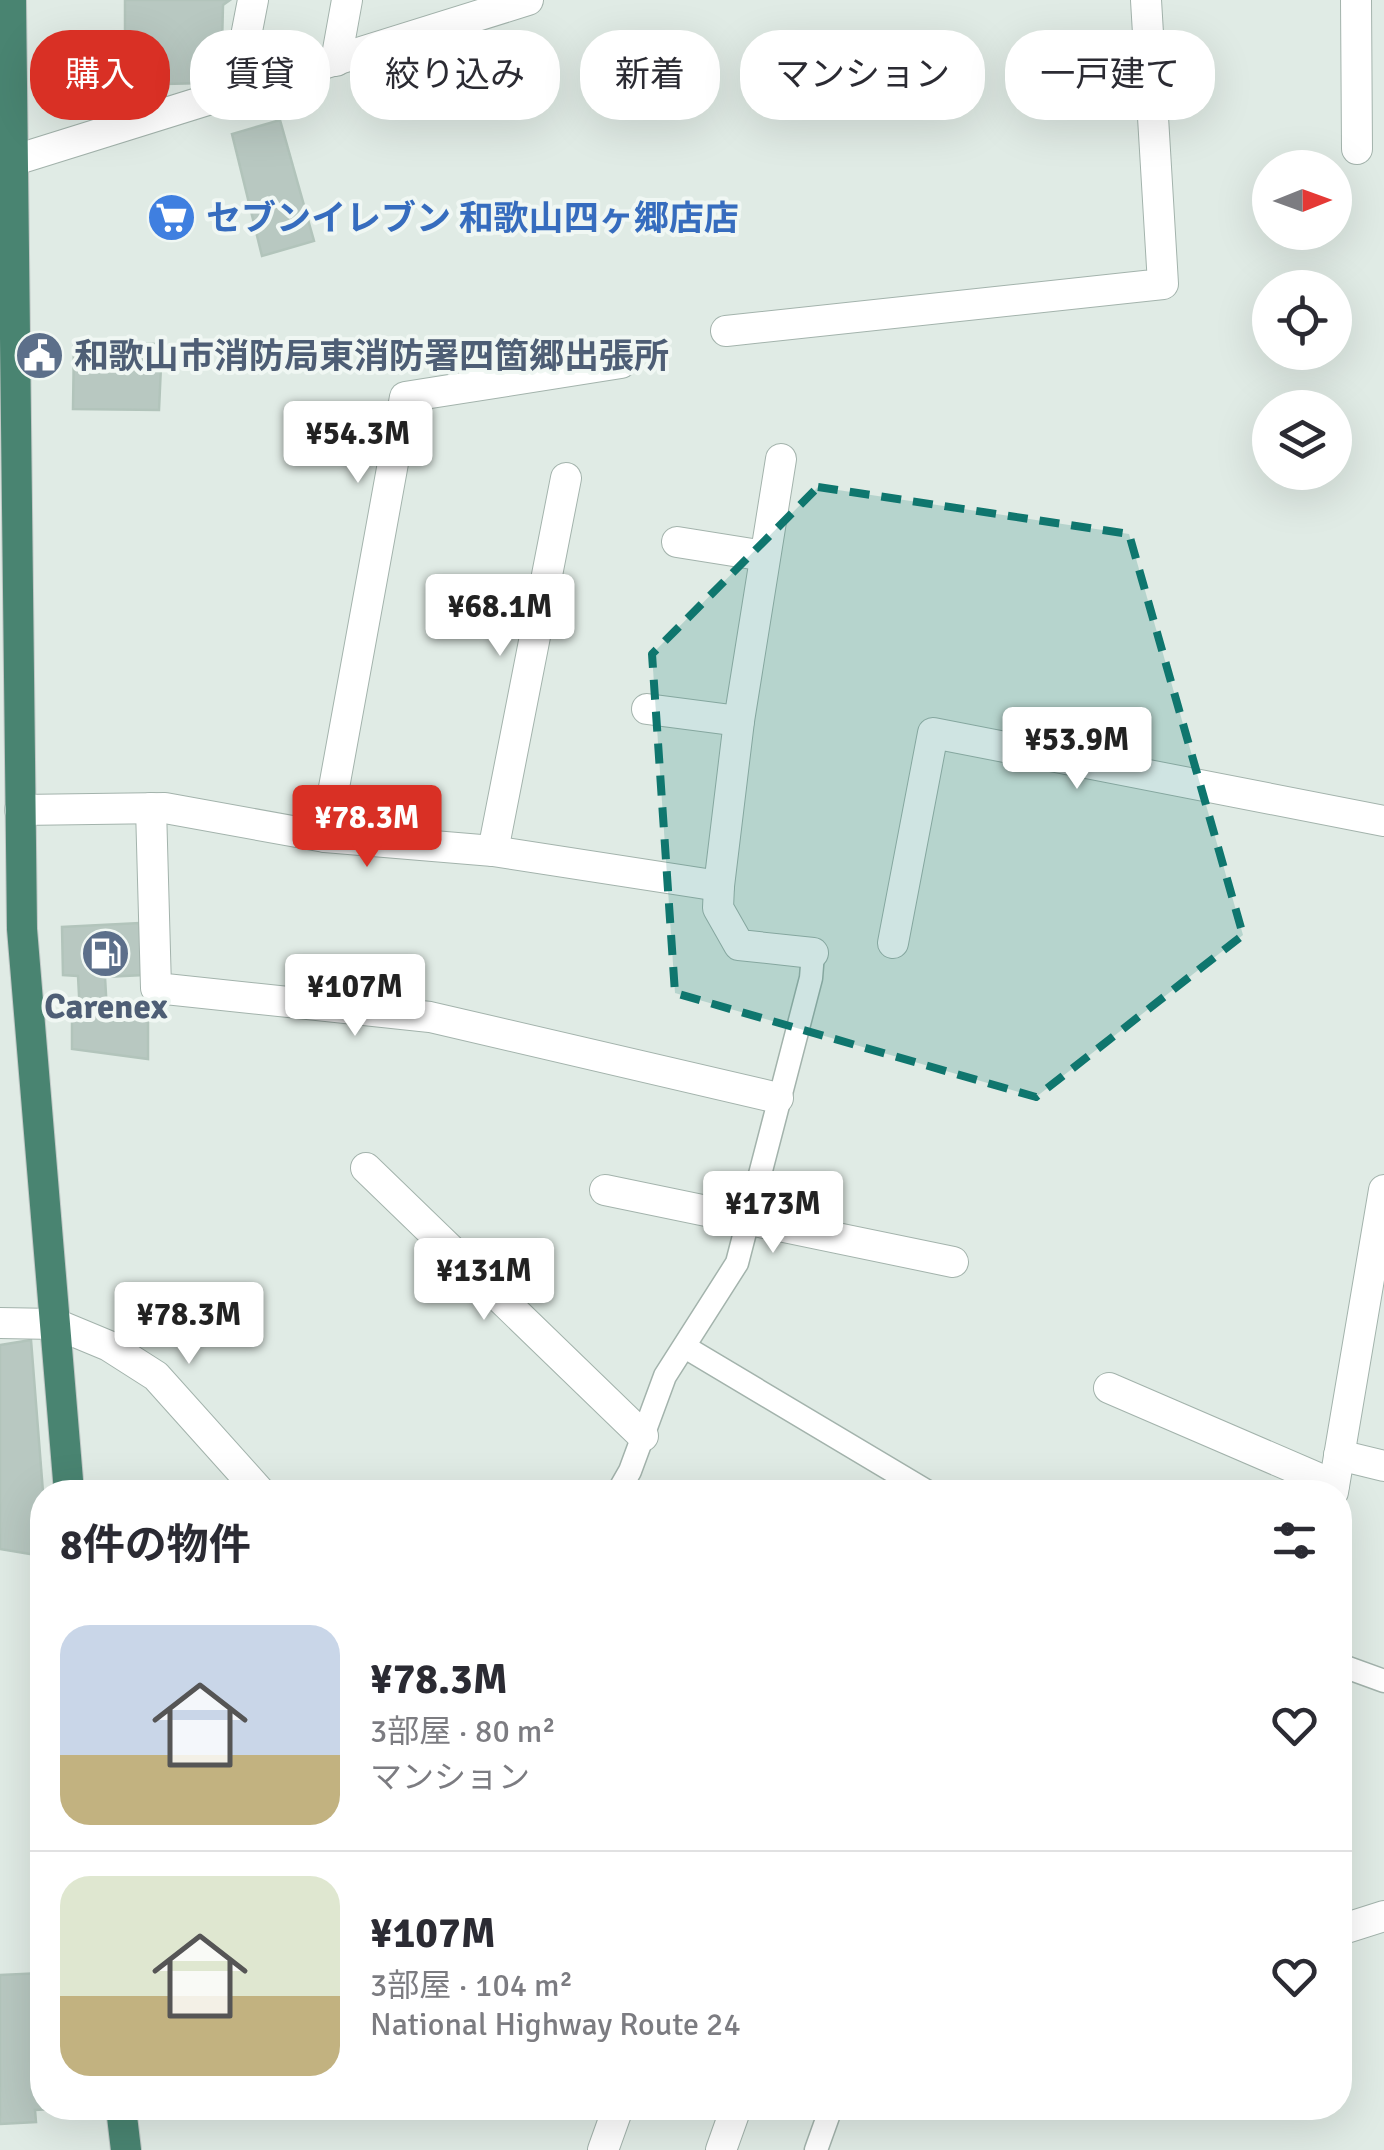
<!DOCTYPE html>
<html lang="ja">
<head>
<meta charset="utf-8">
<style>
	body { margin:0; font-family:Signika,"Noto Sans JP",sans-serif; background:#f2f2f3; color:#2b2b33; height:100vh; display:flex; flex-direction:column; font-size:38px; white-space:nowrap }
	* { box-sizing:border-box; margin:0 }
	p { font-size:32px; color:#7c7c81 }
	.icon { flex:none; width:55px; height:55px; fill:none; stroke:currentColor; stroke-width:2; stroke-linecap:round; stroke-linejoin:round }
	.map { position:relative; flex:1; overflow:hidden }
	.side { position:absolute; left:30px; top:1480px; width:1322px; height:640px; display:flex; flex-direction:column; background:#fff; border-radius:40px; box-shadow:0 10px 40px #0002 }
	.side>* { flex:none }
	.top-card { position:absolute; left:30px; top:30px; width:1325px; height:90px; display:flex; gap:20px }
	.needle { width:65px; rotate:89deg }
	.fabs { position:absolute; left:1252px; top:150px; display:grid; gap:20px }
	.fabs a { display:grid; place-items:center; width:100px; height:100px; border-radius:50%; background:#fff; box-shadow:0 10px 40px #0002; font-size:50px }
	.price { position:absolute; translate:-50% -85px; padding:0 22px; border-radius:10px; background:#fff; color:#222; font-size:32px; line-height:65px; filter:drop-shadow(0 2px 5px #0008) }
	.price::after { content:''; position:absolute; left:50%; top:60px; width:30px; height:22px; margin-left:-15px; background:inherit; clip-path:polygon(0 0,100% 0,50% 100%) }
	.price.current { background:#d93025; color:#fff }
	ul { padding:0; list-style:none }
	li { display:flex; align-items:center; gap:30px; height:250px; padding:0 30px }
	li+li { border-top:2px solid #e1e1e2 }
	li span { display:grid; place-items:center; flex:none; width:280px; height:200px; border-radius:30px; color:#555 }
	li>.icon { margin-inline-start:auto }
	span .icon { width:120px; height:120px; fill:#fffc; stroke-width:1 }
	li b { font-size:42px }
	h2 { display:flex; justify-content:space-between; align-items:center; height:120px; padding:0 30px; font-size:42px }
	.chip { padding:0 35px; border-radius:40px; background:#fff; box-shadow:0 10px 40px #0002; font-size:35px; line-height:90px }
	.chip.current { background:#d93025; color:#fff }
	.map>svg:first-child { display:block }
	.building { fill:#b8c8c1; stroke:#b2c4bb; stroke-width:2.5 }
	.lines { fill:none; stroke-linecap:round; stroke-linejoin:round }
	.service-casing { stroke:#a3b3ac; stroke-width:25 }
	.minor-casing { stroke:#a3b3ac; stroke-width:32 }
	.trunk-casing { stroke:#c1c8c6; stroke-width:32 }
	.service { stroke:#fff; stroke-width:22 }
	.minor { stroke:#fff; stroke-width:30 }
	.trunk { stroke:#498471; stroke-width:30 }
	.marked { fill:#0f766e; fill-opacity:0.2; stroke:#0f766e; stroke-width:8; stroke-dasharray:20 12; stroke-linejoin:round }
	.labels { text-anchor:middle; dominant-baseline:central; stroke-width:8; stroke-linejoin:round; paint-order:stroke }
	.shop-label { font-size:35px; font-weight:bold; fill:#366cbe; stroke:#f0f7f3; text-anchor:start }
	.service-label { font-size:35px; font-weight:bold; fill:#4e5e75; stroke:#f0f7f3; text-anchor:start }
</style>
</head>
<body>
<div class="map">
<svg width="1384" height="2150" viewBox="0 0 1384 2150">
	<rect width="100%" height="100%" fill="#e0ebe5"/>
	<g class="building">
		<polygon points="125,0 230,0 223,5 222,45 204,46 204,83 125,85"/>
		<polygon points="280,120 314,241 262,256 232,134"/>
		<polygon points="74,343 162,344 159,410 73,409"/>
		<polygon points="139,923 143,975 105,977 107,1012 148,1012 148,1059 72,1049 72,1015 80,1014 78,976 63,975 62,927"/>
		<polygon points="31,1340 43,1492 42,1556 0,1549 0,1345"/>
		<polygon points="42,1973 42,2108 68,2108 35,2110 36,2122 0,2124 0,1975"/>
	</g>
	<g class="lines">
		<defs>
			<g id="service">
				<polyline points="685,1347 928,1492"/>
				<polyline points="618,1492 630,1471 665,1376 737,1263 811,978 813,953"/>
				<polyline points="1340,1665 1384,1681"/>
				<polyline points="816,2150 831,2108"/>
			</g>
			<g id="minor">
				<polyline points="1356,0 1357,149"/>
				<polyline points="336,61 347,0"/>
				<polyline points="235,93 253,0"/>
				<polyline points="0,160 12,161 528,0"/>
				<polyline points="726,331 1163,284 1146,0"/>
				<polyline points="781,459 739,721 719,886 718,908 739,945 813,953"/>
				<polyline points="677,542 765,556"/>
				<polyline points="647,709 739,721"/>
				<polyline points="151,808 156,988 430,1017 778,1098"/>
				<polyline points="20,810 165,808 325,837 493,851 719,886"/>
				<polyline points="325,837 405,397 621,363"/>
				<polyline points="493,851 566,478"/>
				<polyline points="893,943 933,733 1384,821"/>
				<polyline points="366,1168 643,1436"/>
				<polyline points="605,1190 953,1262"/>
				<polyline points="0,1323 56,1324 109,1346 156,1376 260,1492"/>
				<polyline points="1109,1388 1334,1485"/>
				<polyline points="1339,1455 1384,1466"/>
				<polyline points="1333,1492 1384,1190"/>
				<polyline points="1340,1930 1384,1916"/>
				<polyline points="603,2150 618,2108"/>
				<polyline points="721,2150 736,2108"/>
			</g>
			<g id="trunk">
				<polyline points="11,0 22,929 69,1492"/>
				<polyline points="121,2108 126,2150"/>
			</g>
		</defs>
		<use href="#service" class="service-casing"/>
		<use href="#minor" class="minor-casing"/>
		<use href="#trunk" class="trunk-casing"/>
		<use href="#service" class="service"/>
		<use href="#minor" class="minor"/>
		<use href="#trunk" class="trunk"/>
	</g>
	<path class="marked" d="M818,487L1129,534L1243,935L1036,1097L675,993L652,654Z"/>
	<defs>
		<symbol id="supermarket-disc" viewBox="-11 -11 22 22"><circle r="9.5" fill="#3f7fe0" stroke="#f0f7f3"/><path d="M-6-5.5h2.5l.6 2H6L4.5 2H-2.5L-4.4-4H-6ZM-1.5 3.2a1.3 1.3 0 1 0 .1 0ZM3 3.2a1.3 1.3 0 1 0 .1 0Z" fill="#fff"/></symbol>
		<symbol id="civic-disc" viewBox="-11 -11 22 22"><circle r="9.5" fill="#5c6f8a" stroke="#f0f7f3"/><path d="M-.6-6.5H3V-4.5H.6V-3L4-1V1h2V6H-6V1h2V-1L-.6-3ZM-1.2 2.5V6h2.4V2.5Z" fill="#fff"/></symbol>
		<symbol id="fuel-disc" viewBox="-11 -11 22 22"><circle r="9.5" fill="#5c6f8a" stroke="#f0f7f3"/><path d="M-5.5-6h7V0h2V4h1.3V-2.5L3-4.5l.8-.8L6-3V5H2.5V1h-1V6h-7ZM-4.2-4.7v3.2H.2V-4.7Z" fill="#fff"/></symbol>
	</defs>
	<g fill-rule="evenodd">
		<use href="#supermarket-disc" x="144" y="190" width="55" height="55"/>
		<use href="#civic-disc" x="12" y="328" width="55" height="55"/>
		<use href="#fuel-disc" x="78" y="926" width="55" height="55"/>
	</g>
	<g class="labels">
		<g class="shop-label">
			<text x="206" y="218">セブンイレブン 和歌山四ヶ郷店店</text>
		</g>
		<g class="service-label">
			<text x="74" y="356">和歌山市消防局東消防署四箇郷出張所</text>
			<text x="106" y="1006" text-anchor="middle">Carenex</text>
		</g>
	</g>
</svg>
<div class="fabs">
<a><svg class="needle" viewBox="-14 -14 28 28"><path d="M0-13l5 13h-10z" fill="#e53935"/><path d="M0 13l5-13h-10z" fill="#7c7c81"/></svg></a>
<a><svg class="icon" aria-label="locate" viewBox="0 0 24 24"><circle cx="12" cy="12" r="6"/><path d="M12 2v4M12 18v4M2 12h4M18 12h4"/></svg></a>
<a><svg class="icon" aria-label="layers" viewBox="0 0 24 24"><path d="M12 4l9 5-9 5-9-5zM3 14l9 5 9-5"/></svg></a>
</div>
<b class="price" style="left:358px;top:486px">¥54.3M</b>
<b class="price" style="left:500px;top:659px">¥68.1M</b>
<b class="price" style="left:1077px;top:792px">¥53.9M</b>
<b class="price current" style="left:367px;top:870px">¥78.3M</b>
<b class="price" style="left:355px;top:1039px">¥107M</b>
<b class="price" style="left:773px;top:1256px">¥173M</b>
<b class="price" style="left:484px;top:1323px">¥131M</b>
<b class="price" style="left:189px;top:1367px">¥78.3M</b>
<div class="top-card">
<a class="chip current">購入</a>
<a class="chip">賃貸</a>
<a class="chip">絞り込み</a>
<a class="chip">新着</a>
<a class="chip">マンション</a>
<a class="chip">一戸建て</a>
</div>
<section class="side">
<h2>8件の物件<svg class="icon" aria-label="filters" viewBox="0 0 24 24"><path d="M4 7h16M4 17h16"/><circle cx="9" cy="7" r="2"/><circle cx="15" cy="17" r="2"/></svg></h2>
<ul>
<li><span style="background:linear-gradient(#c9d6e8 65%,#c2b280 0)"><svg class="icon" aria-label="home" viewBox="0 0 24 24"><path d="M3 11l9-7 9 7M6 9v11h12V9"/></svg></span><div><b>¥78.3M</b><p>3部屋 · 80 m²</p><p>マンション</p></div><svg class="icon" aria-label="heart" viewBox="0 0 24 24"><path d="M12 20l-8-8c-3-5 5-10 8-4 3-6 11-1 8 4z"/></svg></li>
<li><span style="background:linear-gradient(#dfe7d0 60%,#c2b280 0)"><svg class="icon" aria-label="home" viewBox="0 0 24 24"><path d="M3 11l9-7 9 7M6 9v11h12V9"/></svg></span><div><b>¥107M</b><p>3部屋 · 104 m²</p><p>National Highway Route 24</p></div><svg class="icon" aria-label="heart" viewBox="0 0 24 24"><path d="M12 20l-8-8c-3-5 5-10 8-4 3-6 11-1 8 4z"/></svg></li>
</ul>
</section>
</div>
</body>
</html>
